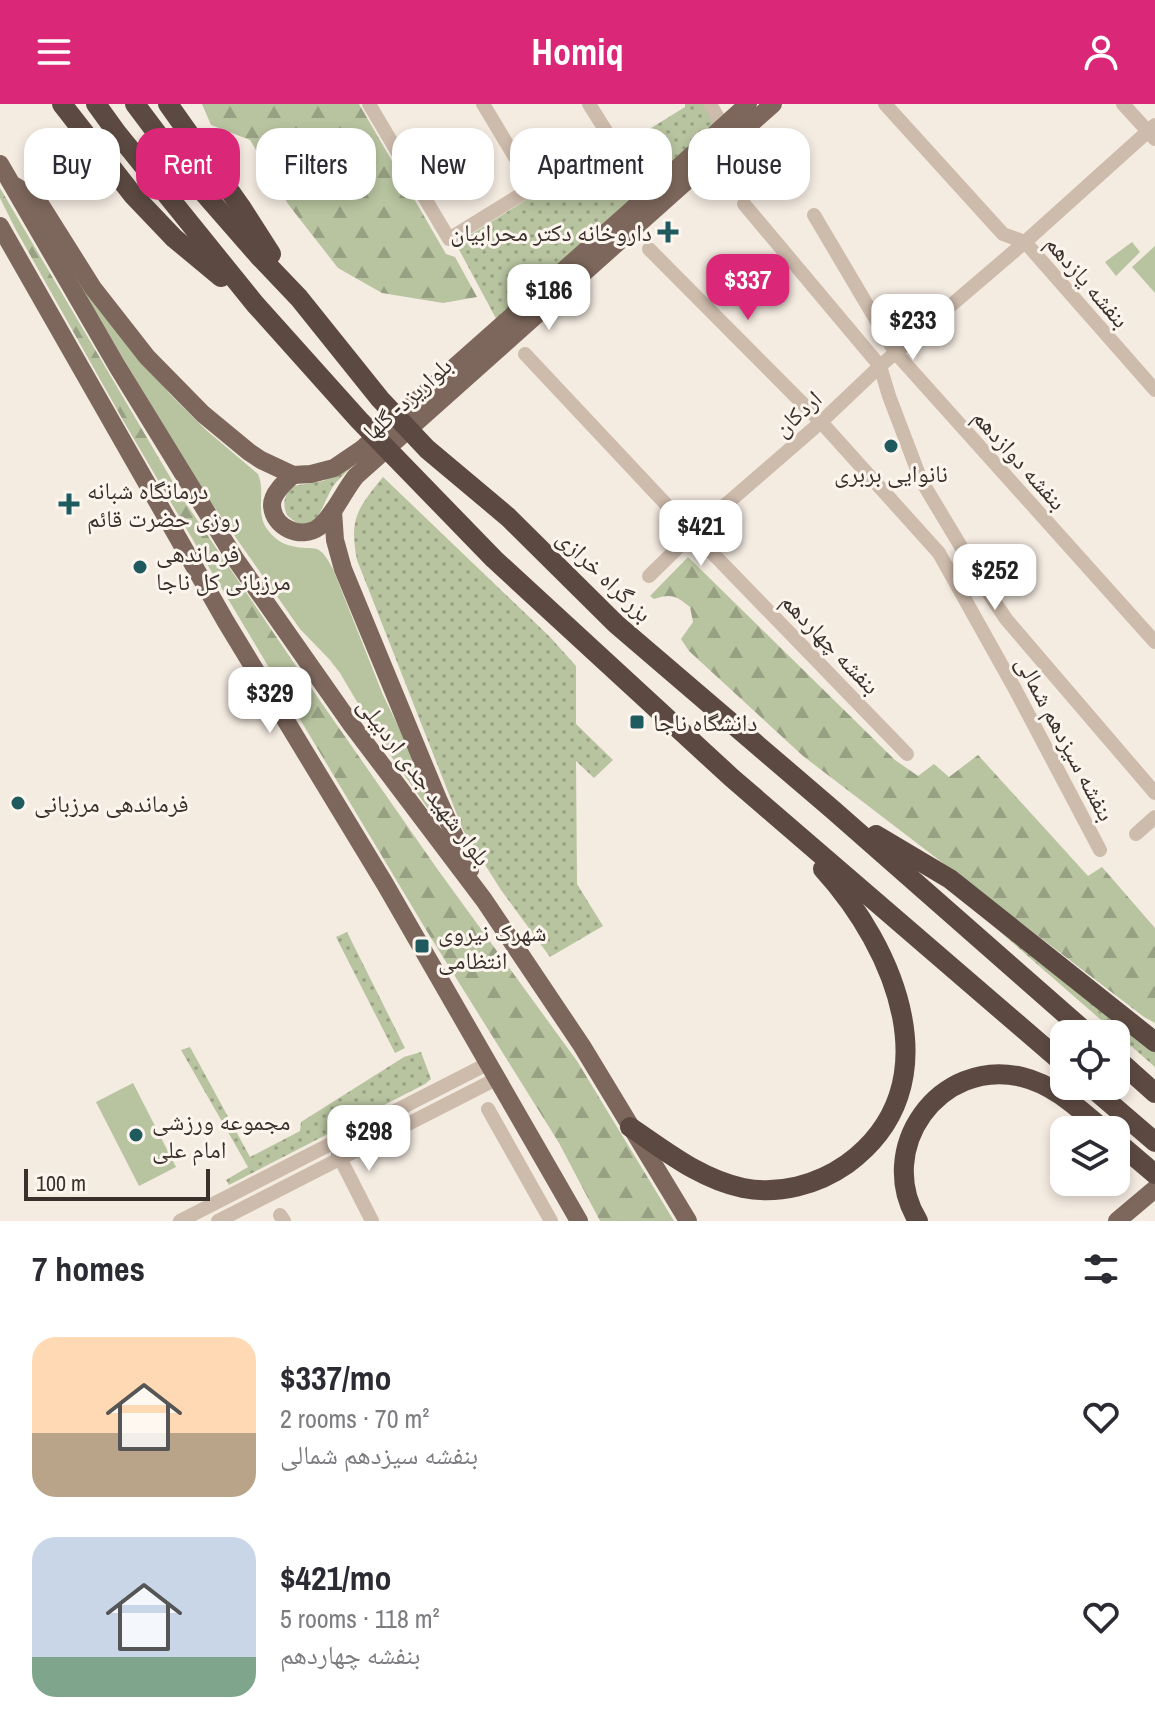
<!DOCTYPE html>
<html lang="en">
<head>
<meta charset="utf-8">
<style>
	body { margin:0; font-family:"Archivo Narrow","Noto Naskh Arabic",sans-serif; background:#f2f2f3; color:#2b2b33; height:100vh; display:flex; flex-direction:column; font-size:30px; white-space:nowrap }
	* { box-sizing:border-box; margin:0 }
	p { font-size:26px; color:#7c7c81 }
	.icon { flex:none; width:44px; height:44px; fill:none; stroke:currentColor; stroke-width:2; stroke-linecap:round; stroke-linejoin:round }
	.map { position:relative; height:1117px; overflow:hidden }
	.drawer { display:flex; flex-direction:column; background:#fff; flex:1 }
	.drawer>* { flex:none }
	.guide { position:absolute; left:24px; top:24px; width:1108px; height:72px; display:flex; gap:16px }
	.tools { position:absolute; left:1050px; top:916px; display:grid; gap:16px }
	.tools a { display:grid; place-items:center; width:80px; height:80px; border-radius:16px; background:#fff; box-shadow:0 4px 12px #0003; font-size:40px }
	.scale { position:absolute; left:24px; bottom:20px; width:186px; box-sizing:border-box; padding-left:8px; border:4px solid #3b302b; border-top:0; font-size:22px; line-height:28px; white-space:nowrap; color:#3b302b; -webkit-text-stroke:6px #fbf5ee; paint-order:stroke }
	.price { position:absolute; translate:-50% -68px; padding:0 18px; border-radius:16px; background:#fff; color:#222; font-size:26px; line-height:52px; filter:drop-shadow(0 2px 4px #0008) }
	.price::after { content:''; position:absolute; left:50%; top:48px; width:24px; height:18px; margin-left:-12px; background:inherit; clip-path:polygon(0 0,100% 0,50% 100%) }
	.price.selected { background:#db2777; color:#fff }
	ul { padding:0; list-style:none }
	li { display:flex; align-items:center; gap:24px; height:200px; padding:0 32px }
	li span { display:grid; place-items:center; flex:none; width:224px; height:160px; border-radius:24px; color:#555 }
	li>.icon { margin-inline-start:auto }
	span .icon { width:96px; height:96px; fill:#fffc; stroke-width:1 }
	li b { font-size:34px }
	h2 { display:flex; justify-content:space-between; align-items:center; height:96px; padding:0 32px; font-size:34px }
	.tag { padding:0 28px; border-radius:24px; background:#fff; box-shadow:0 4px 12px #0003; font-size:28px; line-height:72px }
	.tag.selected { background:#db2777; color:#fff }
	header { display:flex; justify-content:space-between; align-items:center; height:104px; padding:0 32px; background:#db2777; color:#fff; font-size:36px; font-weight:700 }
	.map>svg:first-child { display:block }
	.grass { fill:url(#grass-dots) }
	.forest { fill:url(#forest-firs) }
	.garden { fill:#b8c4a0 }
	.lines { fill:none; stroke-linecap:round; stroke-linejoin:round }
	.minor { stroke:#cdbbac; stroke-width:14 }
	.major { stroke:#7d675c; stroke-width:18 }
	.highway { stroke:#5c4a42; stroke-width:20 }
	.poi-dot { fill:#1f5a5e; stroke:#fbf5ee; stroke-width:3 }
	.labels { text-anchor:middle; dominant-baseline:central; stroke-width:6; stroke-linejoin:round; paint-order:stroke }
	.poi-label { font-size:24px; fill:#3b302b; stroke:#fbf5ee; text-anchor:start }
	.street-label { font-size:24px; fill:#3b302b; stroke:#fbf5ee }
</style>
</head>
<body>
<header><svg class="icon" aria-label="menu" viewBox="0 0 24 24"><path d="M4 6h16M4 12h16M4 18h16"/></svg>Homiq<svg class="icon" aria-label="person" viewBox="0 0 24 24"><circle cx="12" cy="8" r="4"/><path d="M4 21q1-7 8-7t8 7"/></svg></header>
<div class="map">
<svg width="1155" height="1117" viewBox="0 0 1155 1117">
	<defs>
		<pattern id="grass-dots" width="8" height="8" patternUnits="userSpaceOnUse" patternTransform="scale(2)"><rect width="8" height="8" fill="#b8c4a0"/><path d="M2 2h.1M6 6h.1" fill="none" stroke="#97a083" stroke-width="1.8" stroke-linecap="round"/></pattern>
		<pattern id="forest-firs" width="22" height="20" patternUnits="userSpaceOnUse" patternTransform="scale(2)"><rect width="22" height="20" fill="#b8c4a0"/><path d="M5 1l3.5 6h-7zM16 11l3.5 6h-7z" fill="#97a083"/></pattern>
	</defs>
	<rect width="100%" height="100%" fill="#f4ebe1"/>
	<g class="grass">
		<polygon points="685,0 706,0 716,21 499,220 456,140 626,33 630,37 685,3"/>
		<path d="M362,354C353,362 342,371 334,381C323,396 316,440 287,411C282,400 284,391 293,382L323,377L336,371Z"/>
		<path d="M383,373L550,533L576,562V620L613,656L594,674L576,657L577,780L603,822L550,853L501,786L463,726L357,456C349,415 357,405 383,373Z"/>
		<polygon points="944,779 1155,946 1155,963"/>
		<polygon points="347,828 405,944 395,949 336,833"/>
		<polygon points="190,943 250,1053 300,1027 301,1018 404,953 421,948 431,975 425,980 229,1081 226,1076 248,1063 181,946"/>
	</g>
	<g class="forest">
		<polygon points="202,0 359,0 446,150 455,153 477,193 443,199 382,189 338,164 288,100 250,36 211,21"/>
		<polygon points="0,84 183,395 300,568 438,766 577,957 674,1117 600,1117 559,1039 428,829 207,460 124,318 16,126 0,94"/>
		<path d="M688,453L895,656L918,672L934,660L949,673L978,651L1088,772L1102,763L1155,824V919L1144,913L803,652L689,547L681,535L693,518L690,503C676,492 672,489 654,495L650,492Z"/>
	</g>
	<g class="garden">
		<polygon points="1132,138 1140,148 1116,172 1105,158"/>
		<path d="M56,141L169,289L206,326L258,370C266,388 255,408 267,425C277,439 289,443 305,444C309,444 314,444 317,445C325,449 329,458 333,465L383,591L460,750L379,635L340,569L329,555L300,525L208,394L181,352Z"/>
		<polygon points="1155,142 1155,189 1132,163"/>
		<polygon points="133,979 176,1063 139,1082 96,998"/>
	</g>
	<g class="lines">
		<g class="minor">
			<polyline points="369,0 449,135 611,35 589,0"/>
			<polyline points="483,0 533,83"/>
			<polyline points="710,0 723,22 732,26"/>
			<polyline points="885,0 1003,130 1025,138 1155,286"/>
			<polyline points="1123,0 1155,35"/>
			<polyline points="744,100 880,262 889,292 921,376 990,491 1006,515 1155,689"/>
			<polyline points="814,111 895,248 1155,538"/>
			<polyline points="649,145 821,318 939,449 1015,585 1100,746"/>
			<polyline points="525,250 693,429 907,650"/>
			<polyline points="649,472 693,429 821,318 880,262 1025,138 1155,21"/>
			<polyline points="1136,730 1155,713"/>
			<polyline points="488,1005 551,1117"/>
			<polyline points="338,1050 372,1117"/>
			<polyline points="280,1111 284,1117"/>
			<polyline points="180,1117 489,959"/>
			<polyline points="218,1117 498,974"/>
		</g>
		<g class="major">
			<polyline points="0,60 117,262 236,456 351,620 484,796 582,942 688,1117"/>
			<polyline points="15,82 37,95 93,184 147,253 203,310 249,348 261,356 293,371 311,370 334,364 362,345 627,110 748,0"/>
			<polyline points="0,122 226,518 385,780 579,1117"/>
			<path d="M293,371C285,378 272,389 272,401C273,424 301,436 319,423C334,411 343,388 356,372L773,0"/>
			<polyline points="333,407 335,436 343,465 438,695 470,766"/>
			<polyline points="1117,1117 1155,1085"/>
		</g>
		<g class="highway">
			<polyline points="62,0 133,91 174,134 221,173"/>
			<polyline points="96,0 117,29 255,200 359,316 494,455 732,674 1064,960"/>
			<polyline points="135,0 189,72 258,151 299,194 380,295 427,345 508,413 616,520 832,705 1088,930"/>
			<polyline points="168,0 241,103 271,150"/>
			<polyline points="876,731 950,775 1155,938"/>
			<polyline points="1116,954 1155,989"/>
			<polyline points="1090,982 1155,1038"/>
			<path d="M630,1023C666,1047 700,1075 743,1084C779,1091 817,1081 847,1060C954,982 895,844 823,765"/>
			<polyline points="1116,1037 1155,1070"/>
			<path d="M918,1117C874,1045 939,953 1022,973C1055,981 1079,1005 1104,1026"/>
		</g>
	</g>
	<g class="poi-dot">
		<path d="M664 116h8v8h8v8h-8v8h-8v-8h-8v-8h8z"/>
		<circle cx="891" cy="342" r="8"/>
		<path d="M65 388h8v8h8v8h-8v8h-8v-8h-8v-8h8z"/>
		<circle cx="140" cy="463" r="8"/>
		<rect x="629" y="610" width="16" height="16" rx="4"/>
		<circle cx="18" cy="699" r="8"/>
		<rect x="414" y="834" width="16" height="16" rx="4"/>
		<circle cx="136" cy="1031" r="8"/>
	</g>
	<g class="labels">
		<g class="poi-label">
			<text x="652" y="128" text-anchor="end">داروخانه دکتر محرابیان</text>
			<text x="891" y="369" text-anchor="middle">نانوایی بربری</text>
			<text x="87" y="386">درمانگاه شبانه<tspan x="87" dy="28">روزی حضرت قائم</tspan></text>
			<text x="156" y="449">فرماندهی<tspan x="156" dy="28">مرزبانی کل ناجا</tspan></text>
			<text x="653" y="618">دانشگاه ناجا</text>
			<text x="34" y="699">فرماندهی مرزبانی</text>
			<text x="438" y="828">شهرک نیروی<tspan x="438" dy="28">انتظامی</tspan></text>
			<text x="152" y="1017">مجموعه ورزشی<tspan x="152" dy="28">امام علی</tspan></text>
		</g>
		<g class="street-label">
			<text transform="translate(1088 177) rotate(49)">بنفشه یازدهم</text>
			<text transform="translate(407 294) rotate(-42)">بلواریزد- گلها</text>
			<text transform="translate(797 309) rotate(-42)">اردکان</text>
			<text transform="translate(1020 355) rotate(48)">بنفشه دوازدهم</text>
			<text transform="translate(605 471) rotate(44)">بزرگراه خرازی</text>
			<text transform="translate(831 539) rotate(46)">بنفشه چهاردهم</text>
			<text transform="translate(1066 634) rotate(62)">بنفشه سیزدهم شمالی</text>
			<text transform="translate(425 677) rotate(53)">بلوار شهید جدی اردبیلی</text>
		</g>
	</g>
</svg>
<div class="tools">
<a><svg class="icon" aria-label="locate" viewBox="0 0 24 24"><circle cx="12" cy="12" r="6"/><path d="M12 2v4M12 18v4M2 12h4M18 12h4"/></svg></a>
<a><svg class="icon" aria-label="layers" viewBox="0 0 24 24"><path d="M12 4l9 5-9 5-9-5zM3 14l9 5 9-5"/></svg></a>
</div>
<div class="scale">100 m</div>
<b class="price selected" style="left:748px;top:218px">$337</b>
<b class="price" style="left:549px;top:228px">$186</b>
<b class="price" style="left:913px;top:258px">$233</b>
<b class="price" style="left:701px;top:464px">$421</b>
<b class="price" style="left:995px;top:508px">$252</b>
<b class="price" style="left:270px;top:631px">$329</b>
<b class="price" style="left:369px;top:1069px">$298</b>
<div class="guide">
<a class="tag">Buy</a>
<a class="tag selected">Rent</a>
<a class="tag">Filters</a>
<a class="tag">New</a>
<a class="tag">Apartment</a>
<a class="tag">House</a>
</div>
</div>
<section class="drawer">
<h2>7 homes<svg class="icon" aria-label="filters" viewBox="0 0 24 24"><path d="M4 7h16M4 17h16"/><circle cx="9" cy="7" r="2"/><circle cx="15" cy="17" r="2"/></svg></h2>
<ul>
<li><span style="background:linear-gradient(#ffd9b3 60%,#b9a48a 0)"><svg class="icon" aria-label="home" viewBox="0 0 24 24"><path d="M3 11l9-7 9 7M6 9v11h12V9"/></svg></span><div><b>$337/mo</b><p>2 rooms · 70 m²</p><p>بنفشه سیزدهم شمالی</p></div><svg class="icon" aria-label="heart" viewBox="0 0 24 24"><path d="M12 20l-8-8c-3-5 5-10 8-4 3-6 11-1 8 4z"/></svg></li>
<li><span style="background:linear-gradient(#c9d6e8 75%,#7fa58c 0)"><svg class="icon" aria-label="home" viewBox="0 0 24 24"><path d="M3 11l9-7 9 7M6 9v11h12V9"/></svg></span><div><b>$421/mo</b><p>5 rooms · 118 m²</p><p>بنفشه چهاردهم</p></div><svg class="icon" aria-label="heart" viewBox="0 0 24 24"><path d="M12 20l-8-8c-3-5 5-10 8-4 3-6 11-1 8 4z"/></svg></li>
</ul>
</section>
</body>
</html>
